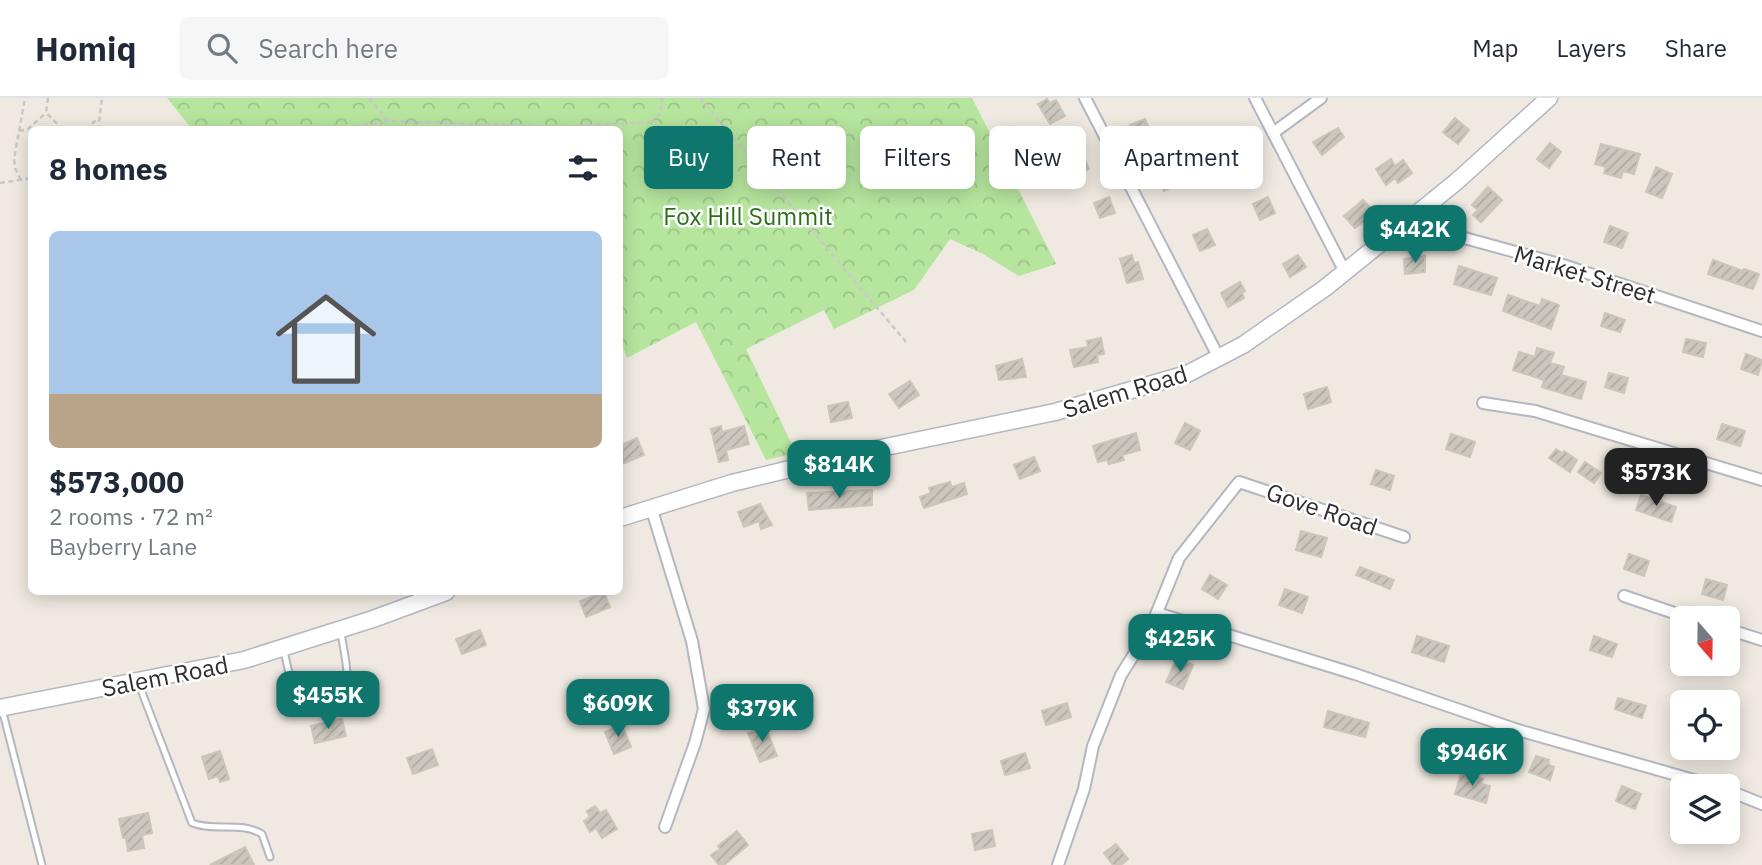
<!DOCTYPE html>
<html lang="en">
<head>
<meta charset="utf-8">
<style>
	body { margin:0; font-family:"IBM Plex Sans",sans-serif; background:#f6f6f7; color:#1f2937; height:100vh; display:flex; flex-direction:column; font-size:26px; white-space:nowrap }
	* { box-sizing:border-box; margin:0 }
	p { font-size:23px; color:#747a83 }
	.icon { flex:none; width:38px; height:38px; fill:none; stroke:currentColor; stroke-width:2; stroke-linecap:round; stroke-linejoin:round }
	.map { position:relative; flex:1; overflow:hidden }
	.side { position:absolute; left:28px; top:28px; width:595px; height:469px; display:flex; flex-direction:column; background:#fff; border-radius:10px; box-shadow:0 4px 18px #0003 }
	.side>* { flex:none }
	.guide { position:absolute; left:644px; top:28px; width:665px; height:63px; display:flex; gap:14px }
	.needle { width:46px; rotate:160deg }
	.tools { position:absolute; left:1670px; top:508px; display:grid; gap:14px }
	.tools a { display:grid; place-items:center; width:70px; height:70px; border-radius:10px; background:#fff; box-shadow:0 4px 18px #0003; font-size:35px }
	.price { position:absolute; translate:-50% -60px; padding:0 16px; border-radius:14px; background:#0f766e; color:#fff; font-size:23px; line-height:46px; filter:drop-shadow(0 2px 4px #0008) }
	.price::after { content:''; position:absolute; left:50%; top:42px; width:21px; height:16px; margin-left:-10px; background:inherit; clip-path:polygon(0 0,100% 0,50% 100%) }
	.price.on { background:#222; color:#fff }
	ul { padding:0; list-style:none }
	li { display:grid; align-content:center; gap:14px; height:371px; padding:0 21px }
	li span { display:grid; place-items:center; height:217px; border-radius:10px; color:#555 }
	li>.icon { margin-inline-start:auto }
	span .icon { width:126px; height:126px; fill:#fffc; stroke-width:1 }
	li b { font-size:30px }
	h2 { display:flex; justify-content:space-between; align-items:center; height:84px; padding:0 21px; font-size:30px }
	.pill { padding:0 24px; border-radius:10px; background:#fff; box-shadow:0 4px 18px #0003; font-size:24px; line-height:63px }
	.pill.on { background:#0f766e; color:#fff }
	header { display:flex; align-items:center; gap:42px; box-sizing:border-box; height:98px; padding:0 35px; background:#fff; border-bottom:2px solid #e0e1e3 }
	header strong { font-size:33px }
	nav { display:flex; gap:38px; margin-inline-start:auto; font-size:24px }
	.search { width:490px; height:63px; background:#f6f6f7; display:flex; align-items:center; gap:18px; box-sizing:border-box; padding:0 24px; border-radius:10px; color:#747a83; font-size:26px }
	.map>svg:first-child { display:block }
	.park { fill:url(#park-crowns) }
	.building { fill:url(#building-hatch); stroke:#cbc5ba; stroke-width:2 }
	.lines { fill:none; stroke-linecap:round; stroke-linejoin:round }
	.lane-casing { stroke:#b4b7c1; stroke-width:9 }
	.street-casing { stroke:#b4b7c1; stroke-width:14 }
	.secondary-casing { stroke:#b4b7c1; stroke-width:19 }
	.path { stroke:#c9c9c9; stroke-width:2.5; stroke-dasharray:5 3.5; stroke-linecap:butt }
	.lane { stroke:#fff; stroke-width:5 }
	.street { stroke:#fff; stroke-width:10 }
	.secondary { stroke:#fff; stroke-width:16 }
	.labels { text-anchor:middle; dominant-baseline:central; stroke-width:5; stroke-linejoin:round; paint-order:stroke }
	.park-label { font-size:24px; fill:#2c6e1b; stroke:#fff }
	.street-label { font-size:24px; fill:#2e2e2e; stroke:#fff }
</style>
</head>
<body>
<header>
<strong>Homiq</strong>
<div class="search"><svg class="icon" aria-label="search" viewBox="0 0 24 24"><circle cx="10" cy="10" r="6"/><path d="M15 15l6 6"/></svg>Search here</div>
<nav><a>Map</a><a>Layers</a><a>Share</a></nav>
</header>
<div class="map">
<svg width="1762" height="767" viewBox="0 0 1762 767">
	<defs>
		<pattern id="park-crowns" width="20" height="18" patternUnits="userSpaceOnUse" patternTransform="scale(1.75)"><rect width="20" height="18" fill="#b6e59e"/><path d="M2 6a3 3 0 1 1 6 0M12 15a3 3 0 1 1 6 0" fill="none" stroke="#9dc588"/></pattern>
		<pattern id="building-hatch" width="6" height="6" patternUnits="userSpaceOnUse" patternTransform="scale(1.75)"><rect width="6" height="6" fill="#cbc7bf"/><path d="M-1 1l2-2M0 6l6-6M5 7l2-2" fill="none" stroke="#afaba4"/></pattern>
	</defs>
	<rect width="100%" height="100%" fill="#efe9e1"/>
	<polygon class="park" points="167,0 972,0 1056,166 1019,178 983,156 950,141 914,192 834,231 824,212 746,251 796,355 766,362 696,224 627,260 620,241 620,32 192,31"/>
	<g class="building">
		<polygon points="1047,1 1050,5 1056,2 1065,18 1050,26 1038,6"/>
		<polygon points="1455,20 1469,32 1458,46 1443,34"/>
		<polygon points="1145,21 1152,37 1137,43 1130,27"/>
		<polygon points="1338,30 1344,39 1322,57 1313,44"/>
		<polygon points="1242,42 1247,59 1233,63 1228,47"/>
		<polygon points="1550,45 1561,54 1549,70 1537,61"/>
		<polygon points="1601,46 1640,56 1634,76 1623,73 1621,80 1604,75 1606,69 1595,66"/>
		<polygon points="1082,55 1089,71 1073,78 1067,64"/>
		<polygon points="1163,59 1168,66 1172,64 1178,74 1170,78 1175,87 1164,93 1151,66"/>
		<polygon points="1391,61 1395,68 1403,62 1412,75 1398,85 1395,80 1386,87 1376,71"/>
		<polygon points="1656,69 1672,76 1662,100 1646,94"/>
		<polygon points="1488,89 1502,102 1481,124 1473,117 1478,112 1472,107"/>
		<polygon points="1109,99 1115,115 1100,120 1094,105"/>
		<polygon points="1268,99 1275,115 1260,122 1253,106"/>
		<polygon points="1363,102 1374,114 1355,130 1344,118"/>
		<polygon points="1610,128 1628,135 1622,150 1604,144"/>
		<polygon points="1207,131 1215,147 1200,153 1193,137"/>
		<polygon points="1132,157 1134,165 1138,164 1143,181 1127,185 1120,161"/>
		<polygon points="1298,157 1306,169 1290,179 1283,166"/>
		<polygon points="1425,158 1425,174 1405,176 1404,161"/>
		<polygon points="1713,162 1743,173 1744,171 1759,176 1753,191 1708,176"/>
		<polygon points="1459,168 1497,180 1491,197 1454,186"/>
		<polygon points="1240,184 1245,193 1242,195 1244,200 1228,209 1221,195"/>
		<polygon points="1508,197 1540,208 1542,201 1559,207 1551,231 1503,213"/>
		<polygon points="1605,215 1625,222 1620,234 1601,228"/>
		<polygon points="1101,240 1104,256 1097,257 1098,264 1074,269 1070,252 1088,249 1087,243"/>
		<polygon points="1686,241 1706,245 1703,259 1683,254"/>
		<polygon points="1537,250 1554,255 1550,265 1564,269 1561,277 1586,284 1581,301 1542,289 1544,282 1513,272 1519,254 1535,259"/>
		<polygon points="1746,256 1762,262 1758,277 1741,271"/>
		<polygon points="1022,261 1026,279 999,282 996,268"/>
		<polygon points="1609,275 1628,280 1624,295 1605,289"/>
		<polygon points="910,283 919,297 899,310 889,296"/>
		<polygon points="1327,289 1331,304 1308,311 1304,296"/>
		<polygon points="848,304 852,320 831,324 828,308"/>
		<polygon points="1185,325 1200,333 1190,352 1175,345"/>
		<polygon points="1722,326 1745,333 1740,348 1717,341"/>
		<polygon points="721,328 722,334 744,328 749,346 726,352 728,362 719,364 711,331"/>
		<polygon points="1136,335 1140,352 1122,357 1124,362 1109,366 1107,362 1098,364 1093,348"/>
		<polygon points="1451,336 1475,344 1470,359 1446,351"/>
		<polygon points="637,340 644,357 620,367 620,348"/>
		<polygon points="1556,351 1563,356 1564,353 1577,362 1570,374 1549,360"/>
		<polygon points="1034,359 1040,373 1020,381 1014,367"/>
		<polygon points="1585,364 1601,375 1594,385 1578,374"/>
		<polygon points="1376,372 1394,378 1390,392 1371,386"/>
		<polygon points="950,384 952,389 964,385 967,396 924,410 920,399 931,395 929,390"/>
		<polygon points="872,392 872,407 809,412 807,395"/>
		<polygon points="1641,397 1676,409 1671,424 1636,412"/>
		<polygon points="760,406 772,427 761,431 759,423 744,429 738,414"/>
		<polygon points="1301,433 1327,440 1321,459 1296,452"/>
		<polygon points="1629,456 1649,463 1644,478 1624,471"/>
		<polygon points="1360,469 1394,482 1390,491 1356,477"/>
		<polygon points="1210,477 1227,487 1218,501 1202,491"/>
		<polygon points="1706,481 1727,487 1723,502 1702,496"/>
		<polygon points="1285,491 1308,499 1302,515 1279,507"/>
		<polygon points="604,494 610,509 586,519 580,503"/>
		<polygon points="480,532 486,547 462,556 456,541"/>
		<polygon points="1417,538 1449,548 1444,564 1412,554"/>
		<polygon points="1594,538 1617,546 1612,559 1590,552"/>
		<polygon points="1177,560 1193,567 1183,591 1166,584"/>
		<polygon points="1618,600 1646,608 1642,620 1615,611"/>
		<polygon points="1067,605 1071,619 1046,627 1042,613"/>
		<polygon points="1328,613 1369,625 1365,639 1324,629"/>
		<polygon points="342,621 346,638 315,645 311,628"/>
		<polygon points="622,627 631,649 614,656 605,634"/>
		<polygon points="765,629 777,658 760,664 748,635"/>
		<polygon points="432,651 438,667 413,676 407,660"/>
		<polygon points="220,653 229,681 220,684 218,678 209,681 202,659"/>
		<polygon points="1025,655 1030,670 1005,677 1001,663"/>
		<polygon points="1536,658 1549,662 1548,666 1554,669 1550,682 1529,674"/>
		<polygon points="1461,675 1483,681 1481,686 1490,688 1486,705 1455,696"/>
		<polygon points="1622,688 1641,696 1635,711 1616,703"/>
		<polygon points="595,708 600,715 606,712 617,731 602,740 596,730 590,734 584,723 590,719 587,713"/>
		<polygon points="148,715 152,735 142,737 144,750 128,753 126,740 123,740 119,721"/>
		<polygon points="992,732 995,748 975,752 972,736"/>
		<polygon points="737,733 748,747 724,767 719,767 711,757 720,751 718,748"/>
		<polygon points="1116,746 1128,761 1121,767 1113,767 1104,755"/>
		<polygon points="245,749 254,767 210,767"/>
	</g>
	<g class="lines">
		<defs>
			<g id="lane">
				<path d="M284,553L295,602L304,610C361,612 347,573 341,535"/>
				<path d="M138,584L192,725C216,734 240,723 262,736L270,759"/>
				<polyline points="2,611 42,767"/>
			</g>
			<g id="street">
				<polyline points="1085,0 1219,260"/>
				<polyline points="1255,0 1345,174"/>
				<polyline points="1273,35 1321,0"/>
				<polyline points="1406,124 1563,167 1762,233"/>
				<polyline points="1483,305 1535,313 1762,382"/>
				<polyline points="651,409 692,543 704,611 695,645 665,729"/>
				<polyline points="1624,498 1689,520"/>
				<polyline points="1157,515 1355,576 1518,632 1715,688"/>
				<polyline points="1727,531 1762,542"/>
				<polyline points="1727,692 1762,706"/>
				<polyline points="1058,767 1084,691 1093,648 1121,577 1151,529 1179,460 1239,384 1404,439"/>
			</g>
			<g id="secondary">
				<polyline points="620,420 732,385 852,356 1055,314 1187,276 1243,247 1325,190 1456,84 1549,0"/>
				<polyline points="0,610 244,562 373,521 446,494"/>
			</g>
		</defs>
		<use href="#lane" class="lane-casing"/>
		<use href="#street" class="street-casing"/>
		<use href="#secondary" class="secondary-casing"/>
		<g class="path">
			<polyline points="48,0 46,15 64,32"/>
			<polyline points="369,0 388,23 561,29 650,24 668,34 707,38 727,31"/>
			<polyline points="700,0 906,244"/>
			<polyline points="650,24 660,16 662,0"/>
			<polyline points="86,32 98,20"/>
			<polyline points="98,32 102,0"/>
			<polyline points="338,32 388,23"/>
			<polyline points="19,33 28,31 46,15"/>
			<polyline points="21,82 15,70 14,61 25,0"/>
			<polyline points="0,85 32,80"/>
		</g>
		<use href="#lane" class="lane"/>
		<use href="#street" class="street"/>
		<use href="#secondary" class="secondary"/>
	</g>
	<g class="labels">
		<g class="park-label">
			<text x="748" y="118">Fox Hill Summit</text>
		</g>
		<g class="street-label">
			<text transform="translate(1585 176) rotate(17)">Market Street</text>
			<text transform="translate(1125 293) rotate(-17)">Salem Road</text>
			<text transform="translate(1322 411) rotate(19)">Gove Road</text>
			<text transform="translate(165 578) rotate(-11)">Salem Road</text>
		</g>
	</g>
</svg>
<div class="tools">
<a><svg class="needle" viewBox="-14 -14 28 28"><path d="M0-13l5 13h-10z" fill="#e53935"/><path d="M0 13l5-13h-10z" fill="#747a83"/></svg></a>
<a><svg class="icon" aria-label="locate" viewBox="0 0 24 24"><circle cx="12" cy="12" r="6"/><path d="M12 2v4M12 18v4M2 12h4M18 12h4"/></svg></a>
<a><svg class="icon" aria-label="layers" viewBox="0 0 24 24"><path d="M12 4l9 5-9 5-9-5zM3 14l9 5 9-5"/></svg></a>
</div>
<b class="price" style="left:1415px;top:167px">$442K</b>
<b class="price" style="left:839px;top:402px">$814K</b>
<b class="price on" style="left:1656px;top:410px">$573K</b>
<b class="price" style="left:1180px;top:576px">$425K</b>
<b class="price" style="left:328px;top:633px">$455K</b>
<b class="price" style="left:618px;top:641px">$609K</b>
<b class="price" style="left:762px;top:646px">$379K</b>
<b class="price" style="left:1472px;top:690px">$946K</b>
<div class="guide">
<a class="pill on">Buy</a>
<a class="pill">Rent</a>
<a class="pill">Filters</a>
<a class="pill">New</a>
<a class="pill">Apartment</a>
</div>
<section class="side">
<h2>8 homes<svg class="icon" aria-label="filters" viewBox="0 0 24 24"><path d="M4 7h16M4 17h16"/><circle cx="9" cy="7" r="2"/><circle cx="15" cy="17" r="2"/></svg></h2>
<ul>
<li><span style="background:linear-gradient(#a9c7e8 75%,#b9a48a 0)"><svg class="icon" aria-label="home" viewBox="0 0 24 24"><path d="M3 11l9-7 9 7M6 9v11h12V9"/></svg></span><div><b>$573,000</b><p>2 rooms · 72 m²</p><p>Bayberry Lane</p></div></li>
</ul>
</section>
</div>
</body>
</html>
